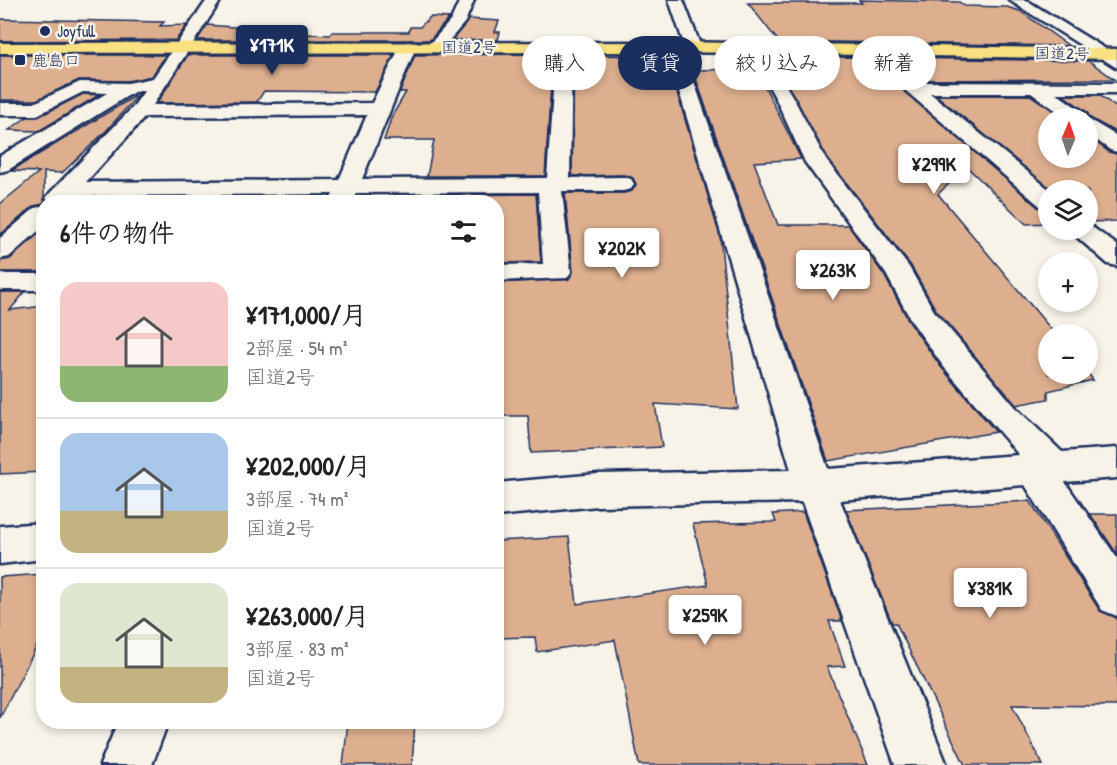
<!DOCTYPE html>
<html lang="ja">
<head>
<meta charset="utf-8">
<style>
	body { margin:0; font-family:"Patrick Hand","Klee One",sans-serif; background:#f6f6f6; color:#222; height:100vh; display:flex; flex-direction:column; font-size:22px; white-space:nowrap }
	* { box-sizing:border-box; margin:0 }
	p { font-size:20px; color:#767676 }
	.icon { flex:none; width:33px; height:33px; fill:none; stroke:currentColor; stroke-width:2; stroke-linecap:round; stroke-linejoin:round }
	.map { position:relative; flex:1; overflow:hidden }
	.sheet { position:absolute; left:36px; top:195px; width:468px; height:534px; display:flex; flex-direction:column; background:#fff; border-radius:24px; box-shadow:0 3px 9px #0003 }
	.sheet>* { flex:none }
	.hud { position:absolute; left:522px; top:36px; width:504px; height:54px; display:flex; gap:12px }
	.needle { width:39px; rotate:2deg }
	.controls { position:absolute; left:1038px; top:108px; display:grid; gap:12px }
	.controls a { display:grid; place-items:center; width:60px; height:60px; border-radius:50%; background:#fff; box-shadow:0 3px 9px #0003; font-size:30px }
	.price { position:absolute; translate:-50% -51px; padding:0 14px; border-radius:6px; background:#fff; color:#222; font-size:20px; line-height:39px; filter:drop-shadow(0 2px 3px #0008) }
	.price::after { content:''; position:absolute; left:50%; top:36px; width:18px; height:14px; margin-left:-9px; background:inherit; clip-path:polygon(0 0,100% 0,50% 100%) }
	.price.active { background:#1b2f5e; color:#fff }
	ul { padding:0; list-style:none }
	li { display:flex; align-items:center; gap:18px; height:150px; padding:0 24px }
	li+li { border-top:2px solid #e0e0e0 }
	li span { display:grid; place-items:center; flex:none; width:168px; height:120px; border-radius:18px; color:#555 }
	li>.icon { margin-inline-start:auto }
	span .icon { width:72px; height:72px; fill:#fffc; stroke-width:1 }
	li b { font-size:26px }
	h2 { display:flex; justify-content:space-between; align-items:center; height:72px; padding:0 24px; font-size:26px }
	.pill { padding:0 21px; border-radius:27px; background:#fff; box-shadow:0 3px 9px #0003; font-size:21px; line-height:54px }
	.pill.active { background:#1b2f5e; color:#fff }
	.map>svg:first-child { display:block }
	.building { fill:#ddaf8f; stroke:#1b2f5e; stroke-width:1.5 }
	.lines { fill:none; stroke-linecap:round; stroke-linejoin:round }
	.minor-casing { stroke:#1b2f5e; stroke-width:5 }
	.highway-casing { stroke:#1b2f5e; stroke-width:5 }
	.minor { fill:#f7f3e8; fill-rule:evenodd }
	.highway { fill:#f9e181; fill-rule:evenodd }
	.poi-dot { fill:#1b2f5e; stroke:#f7f3e8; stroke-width:2 }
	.labels { text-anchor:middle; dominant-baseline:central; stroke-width:5; stroke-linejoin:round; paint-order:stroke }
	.far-poi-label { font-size:16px; fill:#1b2f5e; stroke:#f7f3e8; text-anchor:start }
	.far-street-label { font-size:16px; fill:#1b2f5e; stroke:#f7f3e8 }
</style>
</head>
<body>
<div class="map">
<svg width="1117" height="765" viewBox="0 0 1117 765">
	<rect width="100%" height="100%" fill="#f7f3e8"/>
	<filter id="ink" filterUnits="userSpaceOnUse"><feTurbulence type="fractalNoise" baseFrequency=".0167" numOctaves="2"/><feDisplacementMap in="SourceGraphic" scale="12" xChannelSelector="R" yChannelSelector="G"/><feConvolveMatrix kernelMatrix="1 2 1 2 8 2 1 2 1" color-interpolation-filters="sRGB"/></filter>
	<g filter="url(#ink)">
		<g class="building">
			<polygon points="859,0 959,2 965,6 1007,7 1020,11 1069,46 778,41 748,3 862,3"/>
			<polygon points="430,17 449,18 430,40 197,40 207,25 258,29 258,32 330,35 332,32 409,32 410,27 420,27"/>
			<polygon points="0,19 164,22 160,26 187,25 176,40 0,41"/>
			<polygon points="469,19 499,21 495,32 500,32 498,40 452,40"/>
			<polygon points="553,54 545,176 427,176 434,140 384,140 392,116 406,92 400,92 415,55"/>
			<polygon points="0,55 166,55 152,76 128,81 79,80 36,100 0,100"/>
			<polygon points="188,55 394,55 375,92 264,91 257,102 157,103"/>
			<polygon points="574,55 666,56 720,236 738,409 655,404 662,447 531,453 528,416 496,416 496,283 569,279 573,272 565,193 624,193 632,191 636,185 633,178 624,175 572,176"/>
			<polygon points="771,56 1089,61 1114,79 912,80 904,82 901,87 1039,208 1048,210 1048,223 1026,224 967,167 938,194 1055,334 1048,334 1048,374 1088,373 1093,380 1048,391 1048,399 1016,405 936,310 911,266 828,159"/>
			<polygon points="756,69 801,159 754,162 778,225 848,225 884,275 910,323 941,367 996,432 828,461 693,70"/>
			<polygon points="140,93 106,131 62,173 44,172 44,204 34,206 0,235 0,204 39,172 11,171"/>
			<polygon points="83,94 99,95 39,131 9,130 27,117 38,117"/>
			<polygon points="936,95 1030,95 1064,118 1048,118 1048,158 1088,158 1088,136 1109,152 1117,154 1117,221 1088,222 1088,190 1052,190"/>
			<polygon points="1063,95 1099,95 1117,108 1117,133 1090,118 1087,112"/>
			<polygon points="536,194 541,262 496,263 496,202 422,202 423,195"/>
			<polygon points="44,229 42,272 0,272 0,261 10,259"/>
			<polygon points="0,292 25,292 10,310 44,306 44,472 0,474"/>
			<polygon points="1030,501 1100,611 1117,618 1117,706 1012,705 1043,765 965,765 896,623 892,623 846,510"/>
			<polygon points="803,512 842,621 829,621 845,666 827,667 868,765 639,765 615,640 537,652 535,637 496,638 496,541 569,537 577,604 708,585 693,524 776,522 773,514"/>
			<polygon points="1090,514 1117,514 1117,554"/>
			<polygon points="44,574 44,632 0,718 0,577"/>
			<polygon points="348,722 415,722 412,765 343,765"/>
		</g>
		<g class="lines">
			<defs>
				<g id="minor">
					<path d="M207,0H221L153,105L372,103L400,47L408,42L416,47L362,179L547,178L556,47L564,42L572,47L570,178L623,177L631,179L634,184L631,189L623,191H562L571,272L567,278L496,281V265L543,264L538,192L356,193L353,202H329L333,194L73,196L67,202H49L46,198L50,193L133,107L145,90L134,92L8,170L0,172V156L107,93L83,92L37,115H0V103H34L80,82L128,83L153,78ZM367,115L339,180L86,182L145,117Z"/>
					<polygon points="460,0 474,0 465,22 441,50 429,50 427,47 451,20"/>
					<polygon points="669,0 683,0 701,47 699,50 693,52 685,47"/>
					<polygon points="1009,0 1026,0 1117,56 1117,68"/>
					<polygon points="674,42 682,47 828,469 1019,455 943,366 912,322 886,274 805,162 776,99 747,48 755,43 761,45 794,99 826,160 909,267 934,311 1018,410 1062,452 1117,448 1117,478 1065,482 1117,558 1117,616 1102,610 1025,485 840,500 947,765 895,765 802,502 598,506 496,516 496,483 598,474 791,470 666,47"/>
					<polygon points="912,82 1117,83 1117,93 1056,93 1086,114 1088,119 1117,136 1117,152 1110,150 1088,134 1088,118 1067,118 1031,93 930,93 1050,190 1048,208 1040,206 906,91 903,87 906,83"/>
					<polygon points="44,206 44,226 9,257 0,259 0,238 35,208"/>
					<polygon points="1088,224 1117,245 1117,266 1108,264 1069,230 1088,230"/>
					<rect x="0" y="274" width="44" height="16"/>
					<polygon points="44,523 44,559 0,564 0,526"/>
					<polygon points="118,722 168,722 152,765 100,765"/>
				</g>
				<polygon id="highway" points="674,42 1117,49 1117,59 674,52 0,53 0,43"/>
			</defs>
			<use href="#minor" class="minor-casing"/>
			<use href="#highway" class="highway-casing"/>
			<use href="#minor" class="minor"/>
			<use href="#highway" class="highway"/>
		</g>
	</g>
	<g class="poi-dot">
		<circle cx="45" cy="31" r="6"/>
		<rect x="14" y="54" width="12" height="12" rx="3"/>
	</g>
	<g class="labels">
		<g class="far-poi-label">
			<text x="57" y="31">Joyfull</text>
			<text x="32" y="60">鹿島口</text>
		</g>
		<g class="far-street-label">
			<text x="469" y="47">国道2号</text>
			<text transform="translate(1062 53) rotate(1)">国道2号</text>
		</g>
	</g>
</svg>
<div class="controls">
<a><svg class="needle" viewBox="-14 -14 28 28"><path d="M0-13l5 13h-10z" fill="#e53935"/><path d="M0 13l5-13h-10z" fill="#767676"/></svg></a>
<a><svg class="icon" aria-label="layers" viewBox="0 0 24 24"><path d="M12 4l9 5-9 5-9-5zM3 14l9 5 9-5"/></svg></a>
<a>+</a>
<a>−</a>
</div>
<b class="price active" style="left:272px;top:76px">¥171K</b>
<b class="price" style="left:934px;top:195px">¥299K</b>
<b class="price" style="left:622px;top:279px">¥202K</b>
<b class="price" style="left:833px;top:301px">¥263K</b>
<b class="price" style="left:990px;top:619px">¥381K</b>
<b class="price" style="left:705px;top:646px">¥259K</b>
<div class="hud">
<a class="pill">購入</a>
<a class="pill active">賃貸</a>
<a class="pill">絞り込み</a>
<a class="pill">新着</a>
</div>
<section class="sheet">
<h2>6件の物件<svg class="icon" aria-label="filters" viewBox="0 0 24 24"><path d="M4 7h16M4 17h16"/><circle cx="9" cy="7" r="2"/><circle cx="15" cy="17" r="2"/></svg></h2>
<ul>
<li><span style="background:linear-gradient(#f6c9c9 70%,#8fb573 0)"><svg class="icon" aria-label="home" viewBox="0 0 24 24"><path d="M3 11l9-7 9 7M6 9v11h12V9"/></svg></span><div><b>¥171,000/月</b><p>2部屋 · 54 m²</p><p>国道2号</p></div></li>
<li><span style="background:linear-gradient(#a9c7e8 65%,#c2b280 0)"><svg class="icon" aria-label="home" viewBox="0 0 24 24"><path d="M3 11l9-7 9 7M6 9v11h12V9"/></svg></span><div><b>¥202,000/月</b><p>3部屋 · 74 m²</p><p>国道2号</p></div></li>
<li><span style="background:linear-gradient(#dfe7d0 70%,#c2b280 0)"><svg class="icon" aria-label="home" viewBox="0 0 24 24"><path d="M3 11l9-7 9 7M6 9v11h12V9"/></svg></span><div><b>¥263,000/月</b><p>3部屋 · 83 m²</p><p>国道2号</p></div></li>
</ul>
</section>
</div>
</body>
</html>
